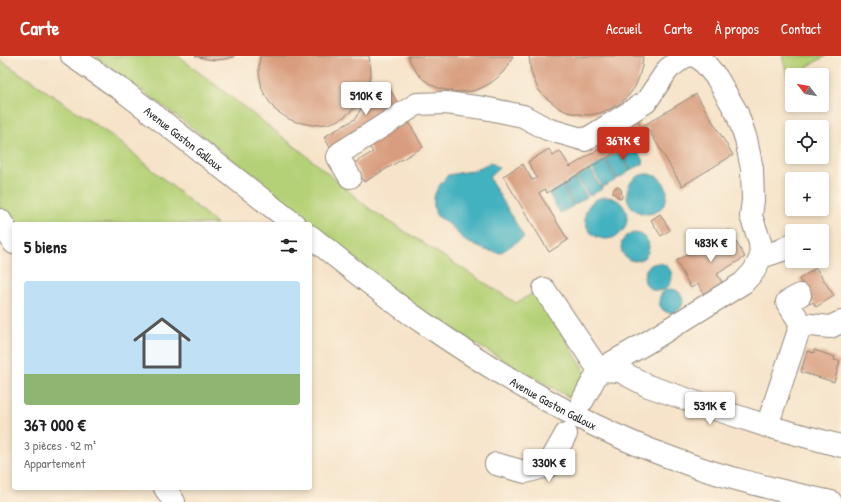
<!DOCTYPE html>
<html lang="fr">
<head>
<meta charset="utf-8">
<style>
	body { margin:0; font-family:"Patrick Hand",sans-serif; background:#f6f6f6; color:#202124; height:100vh; display:flex; flex-direction:column; font-size:15px; white-space:nowrap }
	* { box-sizing:border-box; margin:0 }
	p { font-size:13px; color:#757577 }
	.icon { flex:none; width:22px; height:22px; fill:none; stroke:currentColor; stroke-width:2; stroke-linecap:round; stroke-linejoin:round }
	.map { position:relative; flex:1; overflow:hidden }
	.drawer { position:absolute; left:12px; top:166px; width:300px; height:268px; display:flex; flex-direction:column; background:#fff; border-radius:4px; box-shadow:0 2px 6px #0003 }
	.drawer>* { flex:none }
	.needle { width:26px; rotate:301deg }
	.controls { position:absolute; left:785px; top:12px; display:grid; gap:8px }
	.controls a { display:grid; place-items:center; width:44px; height:44px; border-radius:4px; background:#fff; box-shadow:0 2px 6px #0003; font-size:20px }
	.price { position:absolute; translate:-50% -34px; padding:0 9px; border-radius:4px; background:#fff; color:#222; font-size:13px; line-height:26px; filter:drop-shadow(0 1px 2px #0008) }
	.price::after { content:''; position:absolute; left:50%; top:24px; width:12px; height:9px; margin-left:-6px; background:inherit; clip-path:polygon(0 0,100% 0,50% 100%) }
	.price.active { background:#c8321e; color:#fff }
	ul { padding:0; list-style:none }
	li { display:grid; align-content:center; gap:8px; height:212px; padding:0 12px }
	li span { display:grid; place-items:center; height:124px; border-radius:4px; color:#555 }
	li>.icon { margin-inline-start:auto }
	span .icon { width:72px; height:72px; fill:#fffc; stroke-width:1 }
	li b { font-size:17px }
	h2 { display:flex; justify-content:space-between; align-items:center; height:48px; padding:0 12px; font-size:17px }
	header { display:flex; align-items:center; gap:24px; box-sizing:border-box; height:56px; padding:0 20px; background:#c8321e; color:#fff }
	header strong { font-size:19px }
	nav { display:flex; gap:22px; margin-inline-start:auto; font-size:14px }
	.map>svg:first-child { display:block }
	.green { fill:#b5d177; stroke:#707e51 }
	.water { fill:#43b1c0; stroke:#376e76 }
	.building { fill:#d89d7e }
	.lines { fill:none; stroke-linecap:round; stroke-linejoin:round }
	.minor-casing { stroke:#90877a; stroke-width:24 }
	.major-casing { stroke:#90877a; stroke-width:24 }
	.minor { stroke:#fff; stroke-width:22 }
	.major { stroke:#fff; stroke-width:22 }
	.labels { text-anchor:middle; dominant-baseline:central; stroke-width:3; stroke-linejoin:round; paint-order:stroke }
	.street-label { font-size:12px; fill:#2b2b2b; stroke:#fcf5e5 }
</style>
</head>
<body>
<header>
<strong>Carte</strong>
<nav><a>Accueil</a><a>Carte</a><a>À propos</a><a>Contact</a></nav>
</header>
<div class="map">
<svg width="841" height="446" viewBox="0 0 841 446">
	<rect width="100%" height="100%" fill="#fcf5e5"/>
	<filter id="ink" filterUnits="userSpaceOnUse"><feTurbulence type="fractalNoise" baseFrequency=".025" numOctaves="2"/><feDisplacementMap in="SourceGraphic" scale="8" xChannelSelector="R" yChannelSelector="G"/><feConvolveMatrix kernelMatrix="1 2 1 2 8 2 1 2 1" color-interpolation-filters="sRGB"/></filter>
	<filter id="wash" filterUnits="userSpaceOnUse"><feTurbulence type="fractalNoise" baseFrequency=".012" numOctaves="4" result="noise"/><feDisplacementMap in="SourceGraphic" scale="16" xChannelSelector="R" yChannelSelector="G"/><feGaussianBlur stdDeviation="0.9" result="paint"/><feColorMatrix in="noise" values="0 0 0 0 0 0 0 0 0 0 0 0 0 0 0 0 0 1.4 0 .05"/><feComposite in="paint" operator="in"/></filter>
	<g filter="url(#wash)">
		<rect width="100%" height="100%" fill="#f6e3c9"/>
		<g class="green">
			<polygon points="95,0 178,0 302,96 370,153 516,247 537,235 587,319 574,344 446,271 403,241 198,76"/>
			<polygon points="782,0 826,0 808,10 804,19 792,19 792,37"/>
			<polygon points="0,4 8,9 115,82 217,168 14,168 0,154"/>
		</g>
		<g class="water">
			<polygon points="633,87 644,107 631,114 620,95"/>
			<polygon points="619,96 630,115 617,123 606,103"/>
			<polygon points="605,104 616,124 603,131 592,112"/>
			<path d="M491,106L499,112L489,121L524,181L500,197L485,194L465,185L450,169L436,159C430,140 436,133 448,119L475,114Z"/>
			<polygon points="590,113 602,133 589,140 577,121"/>
			<circle cx="647" cy="138" r="20"/>
			<polygon points="576,122 587,141 574,149 563,129"/>
			<polygon points="562,130 573,150 560,157 549,138"/>
			<circle cx="606" cy="162" r="21"/>
			<circle cx="635" cy="191" r="14"/>
			<circle cx="658" cy="221" r="14"/>
			<circle cx="671" cy="245" r="12"/>
		</g>
		<g id="blocks">
			<g class="building">
				<polygon points="195,0 234,0 234,1 224,3 215,4 207,3"/>
				<polygon points="260,0 369,0 371,16 368,31 361,45 356,51 344,61 336,65 328,68 312,69 296,66 289,63 275,54 266,41 262,33 259,17 259,9"/>
				<polygon points="408,0 513,0 508,10 502,17 496,23 489,28 481,32 473,35 455,36 438,32 430,28 423,23 417,17 412,9"/>
				<polygon points="529,0 643,0 642,10 639,21 635,31 628,40 620,47 610,53 600,57 589,59 578,58 567,56 559,52 544,40 538,33 534,24 531,16"/>
				<polygon points="386,26 401,53 332,95 324,81 355,63 372,34"/>
				<polygon points="696,38 733,99 682,130 647,71 632,80 635,85 547,137 545,133 539,137 568,184 549,196 503,120 523,108 532,124 537,122 528,106 549,93 553,100 560,95 570,111 631,73 626,66 635,60 641,71"/>
				<polygon points="407,63 423,91 364,126 354,107 373,96 366,86"/>
				<polygon points="616,131 618,131 621,133 622,141 621,143 615,139 613,137 613,134"/>
				<polygon points="660,158 670,174 661,180 651,164"/>
				<polygon points="729,174 745,201 717,218 725,231 706,242 698,228 691,232 676,205"/>
				<polygon points="816,212 834,240 816,251 813,246 810,248 798,229 802,227 799,223"/>
				<polygon points="814,294 835,301 834,304 840,305 834,326 801,316 807,295 814,297"/>
			</g>
		</g>
	</g>
	<g filter="url(#ink)">
		<use href="#blocks" fill-opacity="0" stroke="#90877a" stroke-width="1"/>
		<g class="lines">
			<defs>
				<g id="minor">
					<polyline points="695,0 702,4 717,22 737,57 746,83 752,113 753,144 751,160 760,186 761,201 782,194 792,188"/>
					<polyline points="350,121 338,101 340,97 417,48 446,47 484,52 523,60 547,73 585,84 646,46 668,13 684,1 687,0"/>
					<polyline points="0,164 14,187"/>
					<polyline points="544,233 599,314 648,286 743,227 754,215 761,201"/>
					<polyline points="800,239 787,246 801,268 830,271 841,266"/>
					<polyline points="583,344 599,314 620,315 648,330 718,354 767,370 841,390"/>
					<polyline points="767,370 801,268"/>
					<polyline points="496,408 525,416 548,410 566,378"/>
					<polyline points="165,432 174,446"/>
				</g>
				<g id="major">
					<path id="s1" d="M72,0L126,37L294,168"/>
					<path id="s2" d="M310,180C348,210 385,241 425,268C504,322 587,372 677,404C727,423 779,434 831,446"/>
				</g>
			</defs>
			<use href="#minor" class="minor-casing"/>
			<use href="#major" class="major-casing"/>
			<use href="#minor" class="minor"/>
			<use href="#major" class="major"/>
		</g>
	</g>
	<g class="labels">
		<g class="street-label">
			<text stroke="none"><textPath href="#s1" startOffset="139">Avenue Gaston Galloux</textPath></text>
			<text stroke="none"><textPath href="#s2" startOffset="296">Avenue Gaston Galloux</textPath></text>
		</g>
	</g>
</svg>
<div class="controls">
<a><svg class="needle" viewBox="-14 -14 28 28"><path d="M0-13l5 13h-10z" fill="#e53935"/><path d="M0 13l5-13h-10z" fill="#757577"/></svg></a>
<a><svg class="icon" aria-label="locate" viewBox="0 0 24 24"><circle cx="12" cy="12" r="6"/><path d="M12 2v4M12 18v4M2 12h4M18 12h4"/></svg></a>
<a>+</a>
<a>−</a>
</div>
<b class="price" style="left:366px;top:60px">510K €</b>
<b class="price active" style="left:623px;top:105px">367K €</b>
<b class="price" style="left:711px;top:207px">483K €</b>
<b class="price" style="left:710px;top:370px">531K €</b>
<b class="price" style="left:549px;top:427px">330K €</b>
<section class="drawer">
<h2>5 biens<svg class="icon" aria-label="filters" viewBox="0 0 24 24"><path d="M4 7h16M4 17h16"/><circle cx="9" cy="7" r="2"/><circle cx="15" cy="17" r="2"/></svg></h2>
<ul>
<li><span style="background:linear-gradient(#bfe0f5 75%,#8fb573 0)"><svg class="icon" aria-label="home" viewBox="0 0 24 24"><path d="M3 11l9-7 9 7M6 9v11h12V9"/></svg></span><div><b>367 000 €</b><p>3 pièces · 92 m²</p><p>Appartement</p></div></li>
</ul>
</section>
</div>
</body>
</html>
